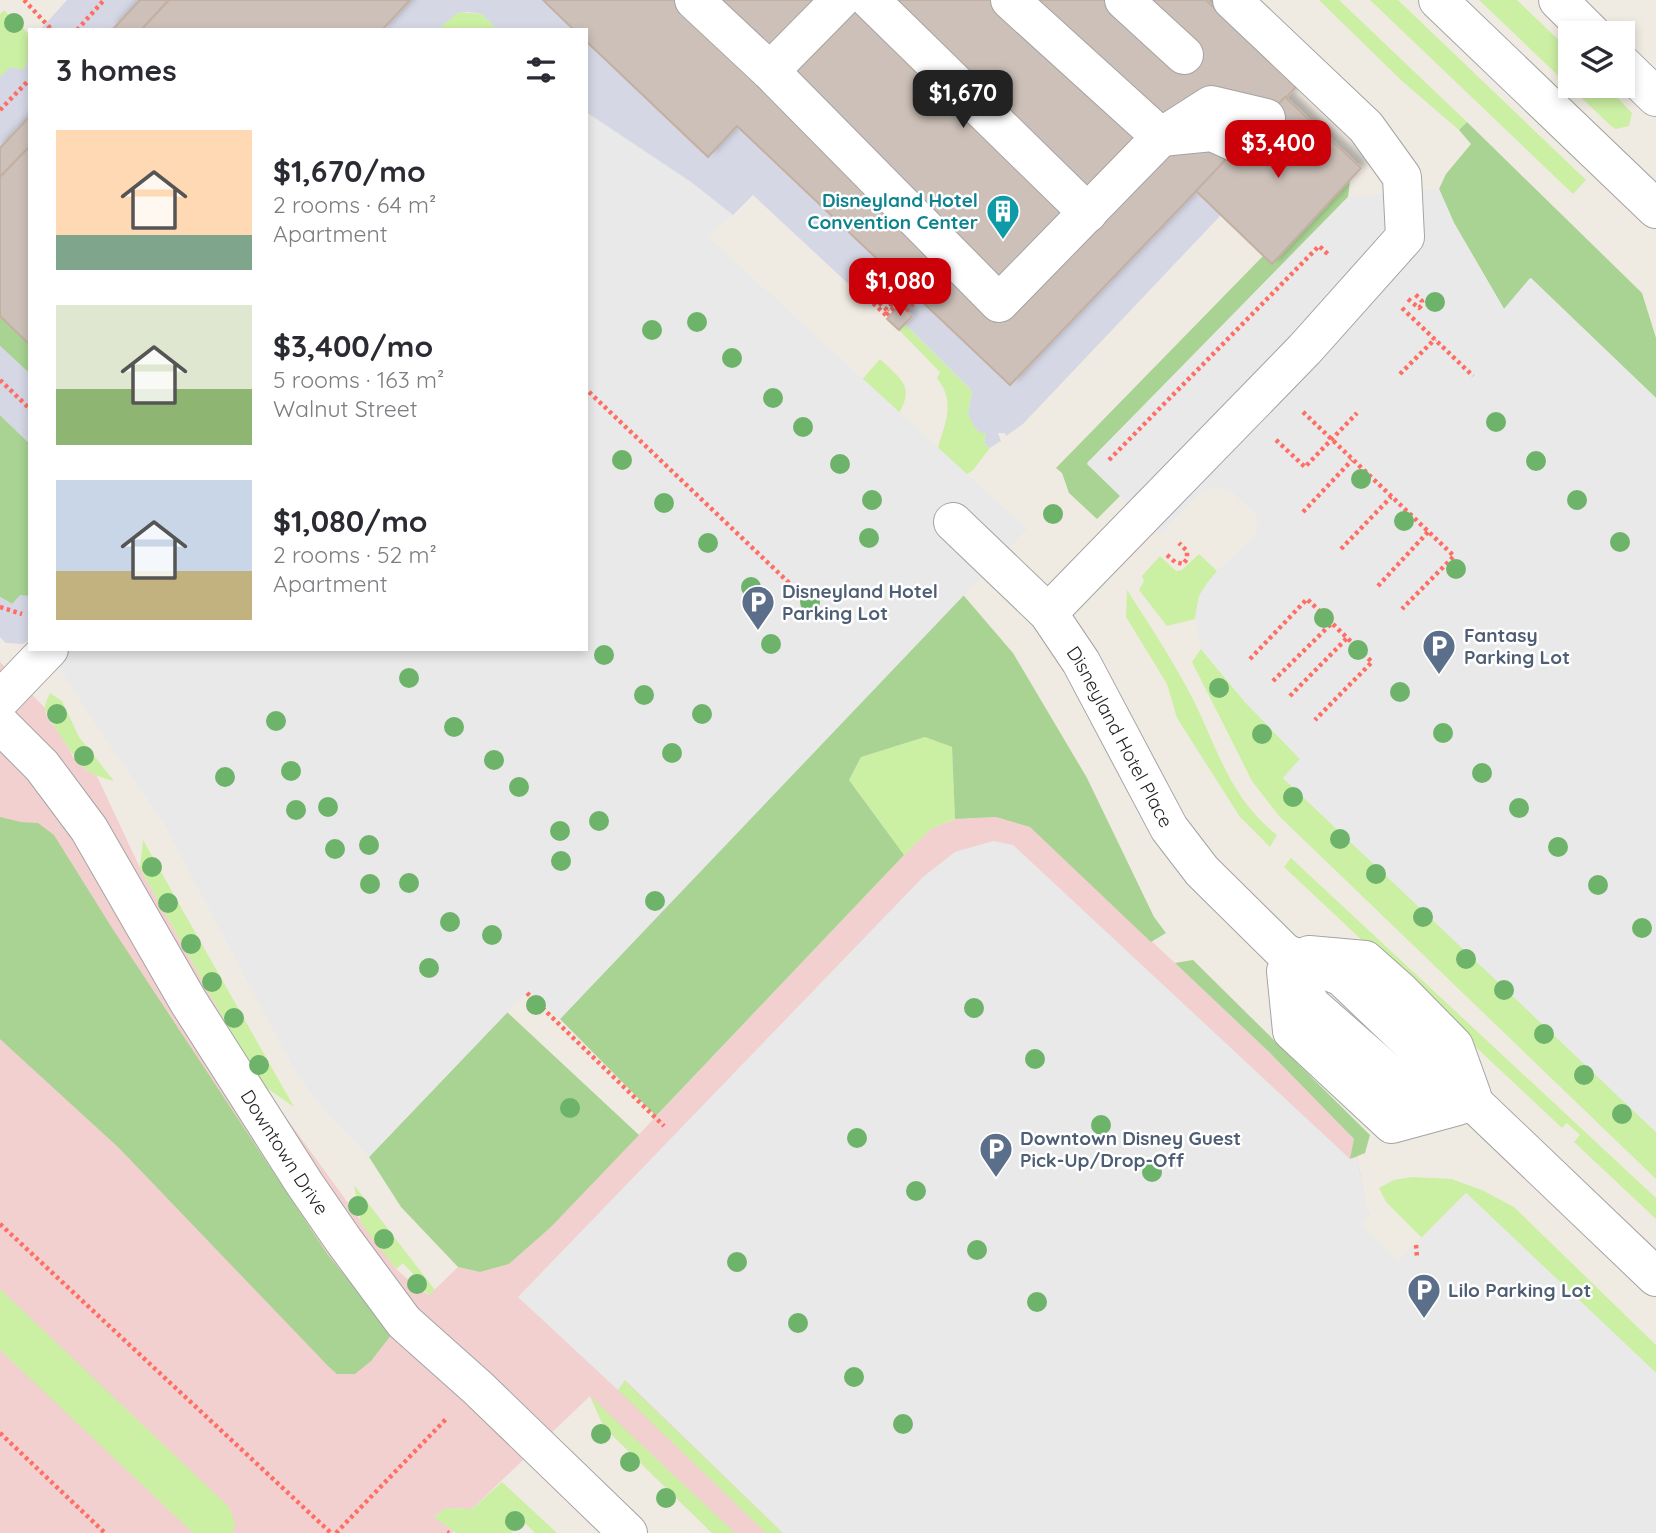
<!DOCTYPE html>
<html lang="en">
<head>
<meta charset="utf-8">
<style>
	body { margin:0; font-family:Quicksand,sans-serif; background:#f7f7f7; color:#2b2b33; height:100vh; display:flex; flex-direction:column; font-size:26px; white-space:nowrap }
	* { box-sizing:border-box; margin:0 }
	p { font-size:23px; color:#7c7c81 }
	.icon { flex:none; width:38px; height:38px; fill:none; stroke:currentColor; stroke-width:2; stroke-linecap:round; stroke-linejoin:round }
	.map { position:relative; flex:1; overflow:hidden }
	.sheet { position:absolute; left:28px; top:28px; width:560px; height:623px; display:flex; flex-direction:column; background:#fff; border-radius:0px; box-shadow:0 4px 10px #0003 }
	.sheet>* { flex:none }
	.tools { position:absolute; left:1558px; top:21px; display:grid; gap:14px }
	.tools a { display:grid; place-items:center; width:77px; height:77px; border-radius:0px; background:#fff; box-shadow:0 4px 10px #0003; font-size:35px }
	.price { position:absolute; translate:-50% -60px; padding:0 16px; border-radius:14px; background:#cb0008; color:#fff; font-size:23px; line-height:46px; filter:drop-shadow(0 2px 4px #0008) }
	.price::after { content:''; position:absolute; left:50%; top:42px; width:21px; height:16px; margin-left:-10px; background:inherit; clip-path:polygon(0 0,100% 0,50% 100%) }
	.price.current { background:#222; color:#fff }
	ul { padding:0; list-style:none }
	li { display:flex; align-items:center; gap:21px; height:175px; padding:0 28px }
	li span { display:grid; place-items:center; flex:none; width:196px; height:140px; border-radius:0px; color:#555 }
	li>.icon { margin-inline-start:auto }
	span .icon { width:84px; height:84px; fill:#fffc; stroke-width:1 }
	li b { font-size:30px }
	h2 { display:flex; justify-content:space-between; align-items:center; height:84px; padding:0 28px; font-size:30px }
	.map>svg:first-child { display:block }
	.commercial { fill:#f2d0cf }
	.grass { fill:#cbefa3 }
	.forest { fill:#a8d393 }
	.parking { fill:#e9e9e9 }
	.plaza { fill:#d6d7e5 }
	.building { fill:#ccc0b8; stroke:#c3b0a3; stroke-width:2; filter:url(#shadow) }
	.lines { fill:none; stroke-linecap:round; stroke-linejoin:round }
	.minor-casing { stroke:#a4a4a4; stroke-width:40 }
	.path { stroke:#ff6e64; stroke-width:4.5; stroke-dasharray:3.5 3.5; stroke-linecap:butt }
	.minor { stroke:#fff; stroke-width:38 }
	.path-bridge { stroke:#ff6e64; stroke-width:4.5; stroke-dasharray:3.5 3.5; stroke-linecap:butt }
	.tree { fill:#6db36a }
	.labels { text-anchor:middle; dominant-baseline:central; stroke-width:5; stroke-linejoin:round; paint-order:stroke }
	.culture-label { font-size:19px; font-weight:bold; fill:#0d838f; stroke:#fff; text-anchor:end }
	.service-label { font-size:19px; font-weight:bold; fill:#4e5e75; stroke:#fff; text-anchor:start }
	.street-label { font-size:19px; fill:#1d1d1d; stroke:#fff }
</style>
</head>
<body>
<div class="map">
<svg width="1656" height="1533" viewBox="0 0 1656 1533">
	<defs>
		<filter id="shadow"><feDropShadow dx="6" dy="-6" stdDeviation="3.5" flood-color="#0004"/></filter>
	</defs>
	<rect width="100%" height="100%" fill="#f0ebe2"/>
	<polygon class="commercial" points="0,662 45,708 47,718 64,738 73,757 85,769 97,776 140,868 253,1072 396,1269 419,1289 429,1295 458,1267 480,1272 509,1264 551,1227 904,855 932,828 956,819 996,817 1030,827 1175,963 1268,1051 1354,1139 1365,1199 1364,1206 1370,1214 1044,1533 712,1533 604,1427 590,1396 472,1509 446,1508 434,1517 454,1531 452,1533 0,1533"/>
	<g class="grass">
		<polygon points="1319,0 1339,0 1467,122 1459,130 1402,81"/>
		<polygon points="1370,0 1398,0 1586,180 1573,194"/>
		<polygon points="1479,0 1517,0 1570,51 1570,86 1606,86 1632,113 1629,126 1616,129 1611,126"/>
		<polygon points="4,10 30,35 30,55 24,70 0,77 0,14"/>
		<polygon points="457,12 482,14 498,30 438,30"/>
		<path d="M905,324L972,391L968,414L986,433L984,443L990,448L973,470L953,484L935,460C941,429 959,406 937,378L940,372L899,330Z"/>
		<path d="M880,359C903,381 916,387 896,418L859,383Z"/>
		<polygon points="1199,554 1217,571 1199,596 1195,619 1167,626 1139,590 1144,581 1142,576 1160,556 1176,571 1182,570"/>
		<path d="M1127,590C1147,621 1168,653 1186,686C1216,740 1225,794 1277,835L1270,847L1240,817L1177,718L1167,684L1126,617Z"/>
		<polygon points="1201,649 1245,702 1300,759 1283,778 1656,1132 1656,1179 1279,816 1252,781 1192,662"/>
		<path d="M50,693L62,701L79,737L114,781C104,778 92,775 84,768C78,763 45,714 45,708C45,704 48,697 50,693Z"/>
		<polygon points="925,737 952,747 955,819 932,828 904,855 849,780 861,757"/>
		<polygon points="143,840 294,1107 268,1089 253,1072 140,868"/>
		<polygon points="1291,858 1656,1198 1656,1219 1574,1142 1580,1135 1567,1123 1562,1128 1284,867"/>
		<polygon points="1412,1177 1451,1179 1482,1190 1514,1207 1656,1345 1656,1373 1466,1193 1422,1238 1386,1202 1379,1188 1394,1180"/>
		<polygon points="354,1185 435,1290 430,1295 409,1280 415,1276 403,1263 396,1269 361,1223"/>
		<polygon points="0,1289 229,1507 235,1523 233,1533 193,1533 0,1350"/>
		<polygon points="624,1380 783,1533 766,1533 618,1390"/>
		<polygon points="590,1396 735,1533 712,1533 604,1427"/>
		<polygon points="502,1482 557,1533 535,1533 524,1522 511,1533 456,1533 434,1517 446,1508 472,1509"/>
	</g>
	<g class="forest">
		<polygon points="1467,122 1642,293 1656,338 1656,398 1531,278 1504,309 1454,223 1439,189 1446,174 1471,144 1459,130"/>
		<polygon points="1350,180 1348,197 1087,463 1121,495 1097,519 1069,493 1062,473 1056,468 1263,256 1272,264"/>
		<polygon points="0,316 30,345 30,374 0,346"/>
		<polygon points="0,415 30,444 30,596 12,604 0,597"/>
		<polygon points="933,567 964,596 1013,653 1087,778 1154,917 1166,933 1151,942 1030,827 996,817 955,819 952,747 925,737 861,757 849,780 904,855 656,1116 560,1019 651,923"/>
		<polygon points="0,817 21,822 38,823 54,835 112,928 328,1255 392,1334 371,1361 355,1374 337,1374 329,1367 119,1148 0,1039"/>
		<polygon points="1193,960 1370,1135 1365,1153 1350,1159 1354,1139 1268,1051 1175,963"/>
		<polygon points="507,1012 639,1135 551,1227 509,1264 480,1272 458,1267 401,1207 369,1157"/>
	</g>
	<g class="parking">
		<polygon points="586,112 691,182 733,215 707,236 1027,529 560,1019 533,994 527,992 369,1157 323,1109 296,1073 163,822 91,718 60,669 37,649 586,649"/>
		<polygon points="1439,189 1454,223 1504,309 1530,278 1656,398 1656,1132 1283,778 1300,759 1245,702 1201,649 1195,619 1199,596 1207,583 1217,571 1256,535 1257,516 1233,493 1215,487 1201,492 1160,535 1087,464 1348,197"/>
		<polygon points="993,841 1013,845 1350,1159 1357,1157 1365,1199 1364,1206 1370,1214 1362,1225 1398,1261 1466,1193 1656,1373 1656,1533 783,1533 625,1380 618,1390 518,1297 923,877 955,852"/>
	</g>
	<g class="plaza">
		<polygon points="67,0 140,0 112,30 40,30"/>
		<polygon points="410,0 543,0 574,30 498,30 482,14 468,12 457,13 438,30 382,30"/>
		<polygon points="586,41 708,156 737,126 1009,384 1196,191 1221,215 1023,424 1006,436 1005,433 998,433 1001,441 990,448 984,443 986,433 981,433 975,428 968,414 972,391 905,324 911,317 900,305 894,295 872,274 855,290 753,195 733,215 691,182 586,112"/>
		<polygon points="30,55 30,116 0,148 0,77 11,67 24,70"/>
		<polygon points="0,346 30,374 30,444 0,415"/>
		<polygon points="20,595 30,596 30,640 22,644 6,643 0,637 0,597 12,604"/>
	</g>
	<g class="building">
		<polygon points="140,0 169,0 141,30 112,30"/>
		<polygon points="169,0 410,0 382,30 141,30"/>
		<polygon points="543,0 1206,0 1297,86 1010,385 737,126 708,157 586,41 586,30 574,30"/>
		<polygon points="1285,97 1361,168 1272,264 1196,191"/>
		<polygon points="30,116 30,146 0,177 0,148"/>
		<polygon points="30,146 30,345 0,316 0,177"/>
		<polygon points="900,305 912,316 899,330 887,319"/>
	</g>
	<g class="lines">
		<defs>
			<g id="minor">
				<polyline points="694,0 770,71 999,303 1161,137 1211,105 1266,118"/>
				<polyline points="870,0 1088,213"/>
				<polyline points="1010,0 1161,137 1212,132 1241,145"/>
				<polyline points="1124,0 1184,55"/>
				<polyline points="1438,0 1656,209"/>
				<polyline points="1558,0 1591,33"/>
				<polyline points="1622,64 1656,97"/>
				<polyline points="770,71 840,0"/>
				<path id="s1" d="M953,522L1048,613L1081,662L1169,828L1202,871L1285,953L1311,1005L1411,1093L1473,1101"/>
				<polyline points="1048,613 1305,349 1405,237 1402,177 1366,127 1232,0"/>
				<polyline points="0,700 49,649"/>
				<path id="s2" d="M0,724L42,766L89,829L188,1001L304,1183L344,1241L404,1322L478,1388L628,1533"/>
				<polyline points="1285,953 1342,977 1656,1277"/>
				<polyline points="1309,955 1365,960 1401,992 1454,1046 1472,1096"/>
				<polyline points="1286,971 1292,1031 1392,1124 1458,1106"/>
			</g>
		</defs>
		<use href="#minor" class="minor-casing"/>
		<g class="path">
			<polyline points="24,0 52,30"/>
			<polyline points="77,30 104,0"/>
			<polyline points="0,110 30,79"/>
			<polyline points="1408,299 1419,308 1422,305 1422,301 1415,294"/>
			<polyline points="1402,308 1473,376"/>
			<polyline points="887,310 865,289 871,283 894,304"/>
			<polyline points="906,311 919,298"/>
			<polyline points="886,315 911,291"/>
			<polyline points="1400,374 1435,339"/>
			<polyline points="0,380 30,409"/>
			<polyline points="589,392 806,599"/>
			<polyline points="1303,412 1454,556 1402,609"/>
			<polyline points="1276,440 1305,467 1357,413"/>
			<polyline points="1109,460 1319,246 1330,256"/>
			<polyline points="1303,512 1352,460"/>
			<polyline points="1341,549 1391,497"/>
			<polyline points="1167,555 1175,562 1183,564 1187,559 1187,551 1179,543"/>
			<polyline points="1378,586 1428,532"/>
			<polyline points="0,607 22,614"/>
			<polyline points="1250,659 1307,599 1372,662 1315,720"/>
			<polyline points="1273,681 1332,623"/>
			<polyline points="1290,696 1347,638"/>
			<polyline points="527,993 664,1126"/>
			<polyline points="0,1224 331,1533"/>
			<polyline points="1416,1245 1417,1257"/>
			<polyline points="0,1433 105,1533"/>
			<polyline points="447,1532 449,1533"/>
			<polyline points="336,1533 447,1418"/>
		</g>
		<use href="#minor" class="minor"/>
		<polyline class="path-bridge" points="886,315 859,290 871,278 895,300 887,310"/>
	</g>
	<g class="tree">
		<circle cx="14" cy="23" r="10"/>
		<circle cx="1435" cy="302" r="10"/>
		<circle cx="697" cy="322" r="10"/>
		<circle cx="652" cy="330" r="10"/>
		<circle cx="732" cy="358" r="10"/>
		<circle cx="773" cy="398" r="10"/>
		<circle cx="1496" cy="422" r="10"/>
		<circle cx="803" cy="427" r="10"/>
		<circle cx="622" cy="460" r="10"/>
		<circle cx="1536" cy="461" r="10"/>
		<circle cx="840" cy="464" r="10"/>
		<circle cx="1361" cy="479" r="10"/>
		<circle cx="872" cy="500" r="10"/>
		<circle cx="1577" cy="500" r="10"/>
		<circle cx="664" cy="503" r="10"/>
		<circle cx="1053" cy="514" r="10"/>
		<circle cx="1404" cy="521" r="10"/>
		<circle cx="869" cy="538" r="10"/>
		<circle cx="1620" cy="542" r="10"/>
		<circle cx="708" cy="543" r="10"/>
		<circle cx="1456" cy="569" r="10"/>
		<circle cx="751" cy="587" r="10"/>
		<circle cx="810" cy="602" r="10"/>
		<circle cx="1324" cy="618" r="10"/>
		<circle cx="771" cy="644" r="10"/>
		<circle cx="1358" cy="650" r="10"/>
		<circle cx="604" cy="655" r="10"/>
		<circle cx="409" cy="678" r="10"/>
		<circle cx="1219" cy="688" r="10"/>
		<circle cx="1400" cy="692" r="10"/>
		<circle cx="644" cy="695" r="10"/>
		<circle cx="57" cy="714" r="10"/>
		<circle cx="702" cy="714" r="10"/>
		<circle cx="276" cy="721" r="10"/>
		<circle cx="454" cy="727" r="10"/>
		<circle cx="1443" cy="733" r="10"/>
		<circle cx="1262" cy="734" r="10"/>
		<circle cx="672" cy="753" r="10"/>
		<circle cx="84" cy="756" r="10"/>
		<circle cx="494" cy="760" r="10"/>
		<circle cx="291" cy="771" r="10"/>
		<circle cx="1482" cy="773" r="10"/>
		<circle cx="225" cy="777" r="10"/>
		<circle cx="519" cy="787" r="10"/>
		<circle cx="1293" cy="797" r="10"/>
		<circle cx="328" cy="807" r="10"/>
		<circle cx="1519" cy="808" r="10"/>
		<circle cx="296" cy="810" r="10"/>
		<circle cx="599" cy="821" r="10"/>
		<circle cx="560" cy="831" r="10"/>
		<circle cx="1340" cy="839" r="10"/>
		<circle cx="369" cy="845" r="10"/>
		<circle cx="1558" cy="847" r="10"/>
		<circle cx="335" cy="849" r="10"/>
		<circle cx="561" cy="861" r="10"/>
		<circle cx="152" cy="867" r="10"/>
		<circle cx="1376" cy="874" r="10"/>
		<circle cx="409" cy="883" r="10"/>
		<circle cx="370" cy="884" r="10"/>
		<circle cx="1598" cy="885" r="10"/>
		<circle cx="655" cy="901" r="10"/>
		<circle cx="168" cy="903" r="10"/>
		<circle cx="1423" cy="917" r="10"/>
		<circle cx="450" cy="922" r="10"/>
		<circle cx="1642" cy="928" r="10"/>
		<circle cx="492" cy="935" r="10"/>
		<circle cx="191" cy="944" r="10"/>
		<circle cx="1466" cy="959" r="10"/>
		<circle cx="429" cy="968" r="10"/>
		<circle cx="212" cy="982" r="10"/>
		<circle cx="1504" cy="990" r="10"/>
		<circle cx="536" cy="1005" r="10"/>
		<circle cx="974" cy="1008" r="10"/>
		<circle cx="234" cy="1018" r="10"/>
		<circle cx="1544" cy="1034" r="10"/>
		<circle cx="1035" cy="1059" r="10"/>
		<circle cx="259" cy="1065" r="10"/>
		<circle cx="1584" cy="1075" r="10"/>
		<circle cx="570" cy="1108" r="10"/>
		<circle cx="1622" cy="1114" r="10"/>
		<circle cx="1101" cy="1125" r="10"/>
		<circle cx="857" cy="1138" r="10"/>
		<circle cx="1152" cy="1172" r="10"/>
		<circle cx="916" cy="1191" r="10"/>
		<circle cx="358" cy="1206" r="10"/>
		<circle cx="384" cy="1239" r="10"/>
		<circle cx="977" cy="1250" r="10"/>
		<circle cx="737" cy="1262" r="10"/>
		<circle cx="417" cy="1284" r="10"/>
		<circle cx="1037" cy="1302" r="10"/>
		<circle cx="798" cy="1323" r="10"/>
		<circle cx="854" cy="1377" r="10"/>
		<circle cx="903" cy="1424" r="10"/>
		<circle cx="601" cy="1434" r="10"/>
		<circle cx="630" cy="1462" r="10"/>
		<circle cx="666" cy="1498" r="10"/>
		<circle cx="515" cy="1521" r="10"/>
	</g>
	<defs>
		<symbol id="building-pin" viewBox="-11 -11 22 30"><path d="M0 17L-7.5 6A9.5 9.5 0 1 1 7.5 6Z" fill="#0f9aa8" stroke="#fff"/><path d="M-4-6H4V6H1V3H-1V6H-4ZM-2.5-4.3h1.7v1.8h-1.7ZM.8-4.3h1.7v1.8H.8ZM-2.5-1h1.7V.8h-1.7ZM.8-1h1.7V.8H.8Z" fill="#fff"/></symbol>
		<symbol id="parking-pin" viewBox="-11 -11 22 30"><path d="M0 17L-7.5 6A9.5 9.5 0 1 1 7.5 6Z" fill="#5c6f8a" stroke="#fff"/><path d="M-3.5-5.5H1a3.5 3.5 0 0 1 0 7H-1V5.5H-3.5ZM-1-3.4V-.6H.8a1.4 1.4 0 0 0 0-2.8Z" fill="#fff"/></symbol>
	</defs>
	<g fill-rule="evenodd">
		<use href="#building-pin" x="984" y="192" width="38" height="52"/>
		<use href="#parking-pin" x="739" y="583" width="38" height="52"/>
		<use href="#parking-pin" x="1420" y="627" width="38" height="52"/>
		<use href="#parking-pin" x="977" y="1130" width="38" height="52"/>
		<use href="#parking-pin" x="1405" y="1271" width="38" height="52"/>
	</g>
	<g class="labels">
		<g class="culture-label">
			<text x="978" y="200">Disneyland Hotel<tspan x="978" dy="22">Convention Center</tspan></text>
		</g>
		<g class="service-label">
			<text x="782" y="591">Disneyland Hotel<tspan x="782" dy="22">Parking Lot</tspan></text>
			<text x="1464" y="635">Fantasy<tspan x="1464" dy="22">Parking Lot</tspan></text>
			<text x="1020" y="1138">Downtown Disney Guest<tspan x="1020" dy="22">Pick-Up/Drop-Off</tspan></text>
			<text x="1448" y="1290">Lilo Parking Lot</text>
		</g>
		<g class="street-label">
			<text stroke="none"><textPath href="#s1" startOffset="275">Disneyland Hotel Place</textPath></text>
			<text stroke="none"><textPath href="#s2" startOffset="516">Downtown Drive</textPath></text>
		</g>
	</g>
</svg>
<div class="tools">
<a><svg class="icon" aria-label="layers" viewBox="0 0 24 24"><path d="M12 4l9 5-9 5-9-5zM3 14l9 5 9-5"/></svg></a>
</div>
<b class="price current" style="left:963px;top:130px">$1,670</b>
<b class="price" style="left:1278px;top:180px">$3,400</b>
<b class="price" style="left:900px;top:318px">$1,080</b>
<section class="sheet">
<h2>3 homes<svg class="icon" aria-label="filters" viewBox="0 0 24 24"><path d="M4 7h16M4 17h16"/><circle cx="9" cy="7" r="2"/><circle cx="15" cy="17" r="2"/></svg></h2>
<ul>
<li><span style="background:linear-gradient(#ffd9b3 75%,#7fa58c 0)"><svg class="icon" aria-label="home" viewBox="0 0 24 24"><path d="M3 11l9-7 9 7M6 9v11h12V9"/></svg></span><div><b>$1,670/mo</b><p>2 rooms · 64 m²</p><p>Apartment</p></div></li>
<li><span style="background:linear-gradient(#dfe7d0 60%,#8fb573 0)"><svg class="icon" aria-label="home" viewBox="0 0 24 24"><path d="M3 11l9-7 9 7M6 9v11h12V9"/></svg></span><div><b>$3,400/mo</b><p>5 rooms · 163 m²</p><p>Walnut Street</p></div></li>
<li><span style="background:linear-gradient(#c9d6e8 65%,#c2b280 0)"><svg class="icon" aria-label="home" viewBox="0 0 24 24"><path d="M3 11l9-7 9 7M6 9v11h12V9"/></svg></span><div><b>$1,080/mo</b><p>2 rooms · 52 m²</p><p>Apartment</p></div></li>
</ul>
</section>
</div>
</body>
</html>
